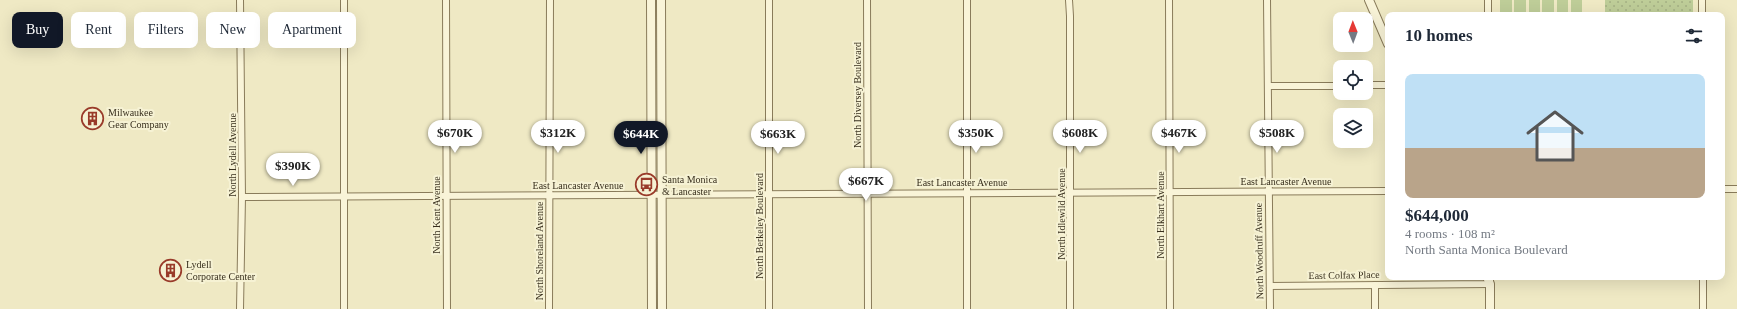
<!DOCTYPE html>
<html lang="en">
<head>
<meta charset="utf-8">
<style>
	body { margin:0; font-family:Georgia,serif; background:#f6f6f7; color:#1f2937; height:100vh; display:flex; flex-direction:column; font-size:15px; white-space:nowrap }
	* { box-sizing:border-box; margin:0 }
	p { font-size:13px; color:#747a83 }
	.icon { flex:none; width:22px; height:22px; fill:none; stroke:currentColor; stroke-width:2; stroke-linecap:round; stroke-linejoin:round }
	.map { position:relative; flex:1; overflow:hidden }
	.details { position:absolute; left:1385px; top:12px; width:340px; height:268px; display:flex; flex-direction:column; background:#fff; border-radius:8px; box-shadow:0 4px 16px #0002 }
	.details>* { flex:none }
	.hud { position:absolute; left:12px; top:12px; width:380px; height:36px; display:flex; gap:8px }
	.needle { width:26px; rotate:359deg }
	.controls { position:absolute; left:1333px; top:12px; display:grid; gap:8px }
	.controls a { display:grid; place-items:center; width:40px; height:40px; border-radius:8px; background:#fff; box-shadow:0 4px 16px #0002; font-size:20px }
	.price { position:absolute; translate:-50% -34px; padding:0 9px; border-radius:14px; background:#fff; color:#222; font-size:13px; line-height:26px; filter:drop-shadow(0 1px 2px #0008) }
	.price::after { content:''; position:absolute; left:50%; top:24px; width:12px; height:9px; margin-left:-6px; background:inherit; clip-path:polygon(0 0,100% 0,50% 100%) }
	.price.current { background:#111827; color:#fff }
	ul { padding:0; list-style:none }
	li { display:grid; align-content:center; gap:8px; height:212px; padding:0 20px }
	li+li { border-top:1px solid #e0e1e3 }
	li span { display:grid; place-items:center; height:124px; border-radius:8px; color:#555 }
	li>.icon { margin-inline-start:auto }
	span .icon { width:72px; height:72px; fill:#fffc; stroke-width:1 }
	li b { font-size:17px }
	h2 { display:flex; justify-content:space-between; align-items:center; height:48px; padding:0 20px; font-size:17px }
	.tag { padding:0 14px; border-radius:8px; background:#fff; box-shadow:0 4px 16px #0002; font-size:14px; line-height:36px }
	.tag.current { background:#111827; color:#fff }
	.map>svg:first-child { display:block }
	.grass { fill:#becd98 }
	.park { fill:url(#park-dots) }
	.lines { fill:none; stroke-linecap:round; stroke-linejoin:round }
	.minor-casing { stroke:#897b5a; stroke-width:8 }
	.tertiary-casing { stroke:#897b5a; stroke-width:10 }
	.minor { stroke:#f9f4d8; stroke-width:6 }
	.tertiary { stroke:#f9f4d8; stroke-width:8 }
	.labels { text-anchor:middle; dominant-baseline:central; stroke-width:4; stroke-linejoin:round; paint-order:stroke }
	.street-label { font-size:10px; fill:#39301e; stroke:#f6f2d4 }
	.poi-label { font-size:10px; fill:#39301e; stroke:#f6f2d4; text-anchor:start }
</style>
</head>
<body>
<div class="map">
<svg width="1737" height="309" viewBox="0 0 1737 309">
	<defs>
		<pattern id="park-dots" width="8" height="8" patternUnits="userSpaceOnUse"><rect width="8" height="8" fill="#becd98"/><path d="M2 2h.1M6 6h.1" fill="none" stroke="#a4b083" stroke-width="1.8" stroke-linecap="round"/></pattern>
	</defs>
	<rect width="100%" height="100%" fill="#efe9c4"/>
	<g class="grass">
		<rect x="1500" y="0" width="12" height="15"/>
		<rect x="1514" y="0" width="12" height="15"/>
		<rect x="1529" y="0" width="11" height="15"/>
		<rect x="1542" y="0" width="12" height="15"/>
		<rect x="1557" y="0" width="11" height="15"/>
		<rect x="1571" y="0" width="11" height="15"/>
	</g>
	<rect class="park" x="1605" y="0" width="88" height="15"/>
	<g class="lines">
		<defs>
			<g id="minor">
				<polyline points="240,0 242,197 240,309"/>
				<polyline points="344,0 344,309"/>
				<polyline points="446,0 447,309"/>
				<polyline points="769,0 769,309"/>
				<polyline points="867,0 868,309"/>
				<polyline points="967,0 967,309"/>
				<polyline points="1069,0 1070,16 1070,309"/>
				<polyline points="1169,0 1170,309"/>
				<polyline points="1267,0 1270,309"/>
				<polyline points="1702,0 1702,15"/>
				<polyline points="1488,15 1488,0"/>
				<polyline points="1366,85 1388,85"/>
				<polyline points="1268,86 1340,86"/>
				<polyline points="1722,189 1737,189"/>
				<polyline points="242,197 1388,191"/>
				<polyline points="1703,277 1703,309"/>
				<polyline points="1270,286 1490,284 1490,280"/>
				<polyline points="549,309 550,0"/>
				<polyline points="1375,309 1375,285"/>
			</g>
			<g id="tertiary">
				<polyline points="651,0 652,309"/>
				<polyline points="661,0 662,309"/>
				<polyline points="1369,0 1388,44"/>
				<polyline points="1487,277 1490,284 1490,309"/>
			</g>
		</defs>
		<use href="#minor" class="minor-casing"/>
		<use href="#tertiary" class="tertiary-casing"/>
		<use href="#minor" class="minor"/>
		<use href="#tertiary" class="tertiary"/>
	</g>
	<defs>
		<symbol id="building-ring" viewBox="-11 -11 22 22"><circle r="9.5" fill="#f6f2d4" stroke="#993b2a" stroke-width="1.5"/><path d="M-4-6H4V6H1V3H-1V6H-4ZM-2.5-4.3h1.7v1.8h-1.7ZM.8-4.3h1.7v1.8H.8ZM-2.5-1h1.7V.8h-1.7ZM.8-1h1.7V.8H.8Z" fill="#993b2a"/></symbol>
		<symbol id="bus-ring" viewBox="-11 -11 22 22"><circle r="9.5" fill="#f6f2d4" stroke="#993b2a" stroke-width="1.5"/><path d="M-5-6H5V4H4V6H2V4H-2V6H-4V4H-5ZM-3.5-4V0h7V-4ZM-3.5 1.2v1.5H-2V1.2ZM2 1.2v1.5H3.5V1.2Z" fill="#993b2a"/></symbol>
	</defs>
	<g fill-rule="evenodd">
		<use href="#building-ring" x="80" y="106" width="25" height="25"/>
		<use href="#bus-ring" x="634" y="172" width="25" height="25"/>
		<use href="#building-ring" x="158" y="258" width="25" height="25"/>
	</g>
	<g class="labels">
		<g class="street-label">
			<text transform="translate(857 95) rotate(-90)">North Diversey Boulevard</text>
			<text transform="translate(232 155) rotate(-90)">North Lydell Avenue</text>
			<text x="1286" y="181">East Lancaster Avenue</text>
			<text x="962" y="182">East Lancaster Avenue</text>
			<text x="578" y="185">East Lancaster Avenue</text>
			<text transform="translate(1061 214) rotate(-90)">North Idlewild Avenue</text>
			<text transform="translate(436 215) rotate(-90)">North Kent Avenue</text>
			<text transform="translate(1160 215) rotate(-90)">North Elkhart Avenue</text>
			<text transform="translate(759 226) rotate(-90)">North Berkeley Boulevard</text>
			<text transform="translate(539 251) rotate(-90)">North Shoreland Avenue</text>
			<text transform="translate(1259 251) rotate(-91)">North Woodruff Avenue</text>
			<text transform="translate(1344 275) rotate(-1)">East Colfax Place</text>
		</g>
		<g class="poi-label">
			<text x="108" y="112">Milwaukee<tspan x="108" dy="12">Gear Company</tspan></text>
			<text x="662" y="179">Santa Monica<tspan x="662" dy="12">&amp; Lancaster</tspan></text>
			<text x="186" y="264">Lydell<tspan x="186" dy="12">Corporate Center</tspan></text>
		</g>
	</g>
</svg>
<div class="controls">
<a><svg class="needle" viewBox="-14 -14 28 28"><path d="M0-13l5 13h-10z" fill="#e53935"/><path d="M0 13l5-13h-10z" fill="#747a83"/></svg></a>
<a><svg class="icon" aria-label="locate" viewBox="0 0 24 24"><circle cx="12" cy="12" r="6"/><path d="M12 2v4M12 18v4M2 12h4M18 12h4"/></svg></a>
<a><svg class="icon" aria-label="layers" viewBox="0 0 24 24"><path d="M12 4l9 5-9 5-9-5zM3 14l9 5 9-5"/></svg></a>
</div>
<b class="price" style="left:455px;top:154px">$670K</b>
<b class="price" style="left:558px;top:154px">$312K</b>
<b class="price" style="left:976px;top:154px">$350K</b>
<b class="price" style="left:1080px;top:154px">$608K</b>
<b class="price" style="left:1179px;top:154px">$467K</b>
<b class="price" style="left:1277px;top:154px">$508K</b>
<b class="price current" style="left:641px;top:155px">$644K</b>
<b class="price" style="left:778px;top:155px">$663K</b>
<b class="price" style="left:293px;top:187px">$390K</b>
<b class="price" style="left:866px;top:202px">$667K</b>
<div class="hud">
<a class="tag current">Buy</a>
<a class="tag">Rent</a>
<a class="tag">Filters</a>
<a class="tag">New</a>
<a class="tag">Apartment</a>
</div>
<section class="details">
<h2>10 homes<svg class="icon" aria-label="filters" viewBox="0 0 24 24"><path d="M4 7h16M4 17h16"/><circle cx="9" cy="7" r="2"/><circle cx="15" cy="17" r="2"/></svg></h2>
<ul>
<li><span style="background:linear-gradient(#bfe0f5 60%,#b9a48a 0)"><svg class="icon" aria-label="home" viewBox="0 0 24 24"><path d="M3 11l9-7 9 7M6 9v11h12V9"/></svg></span><div><b>$644,000</b><p>4 rooms · 108 m²</p><p>North Santa Monica Boulevard</p></div></li>
</ul>
</section>
</div>
</body>
</html>
